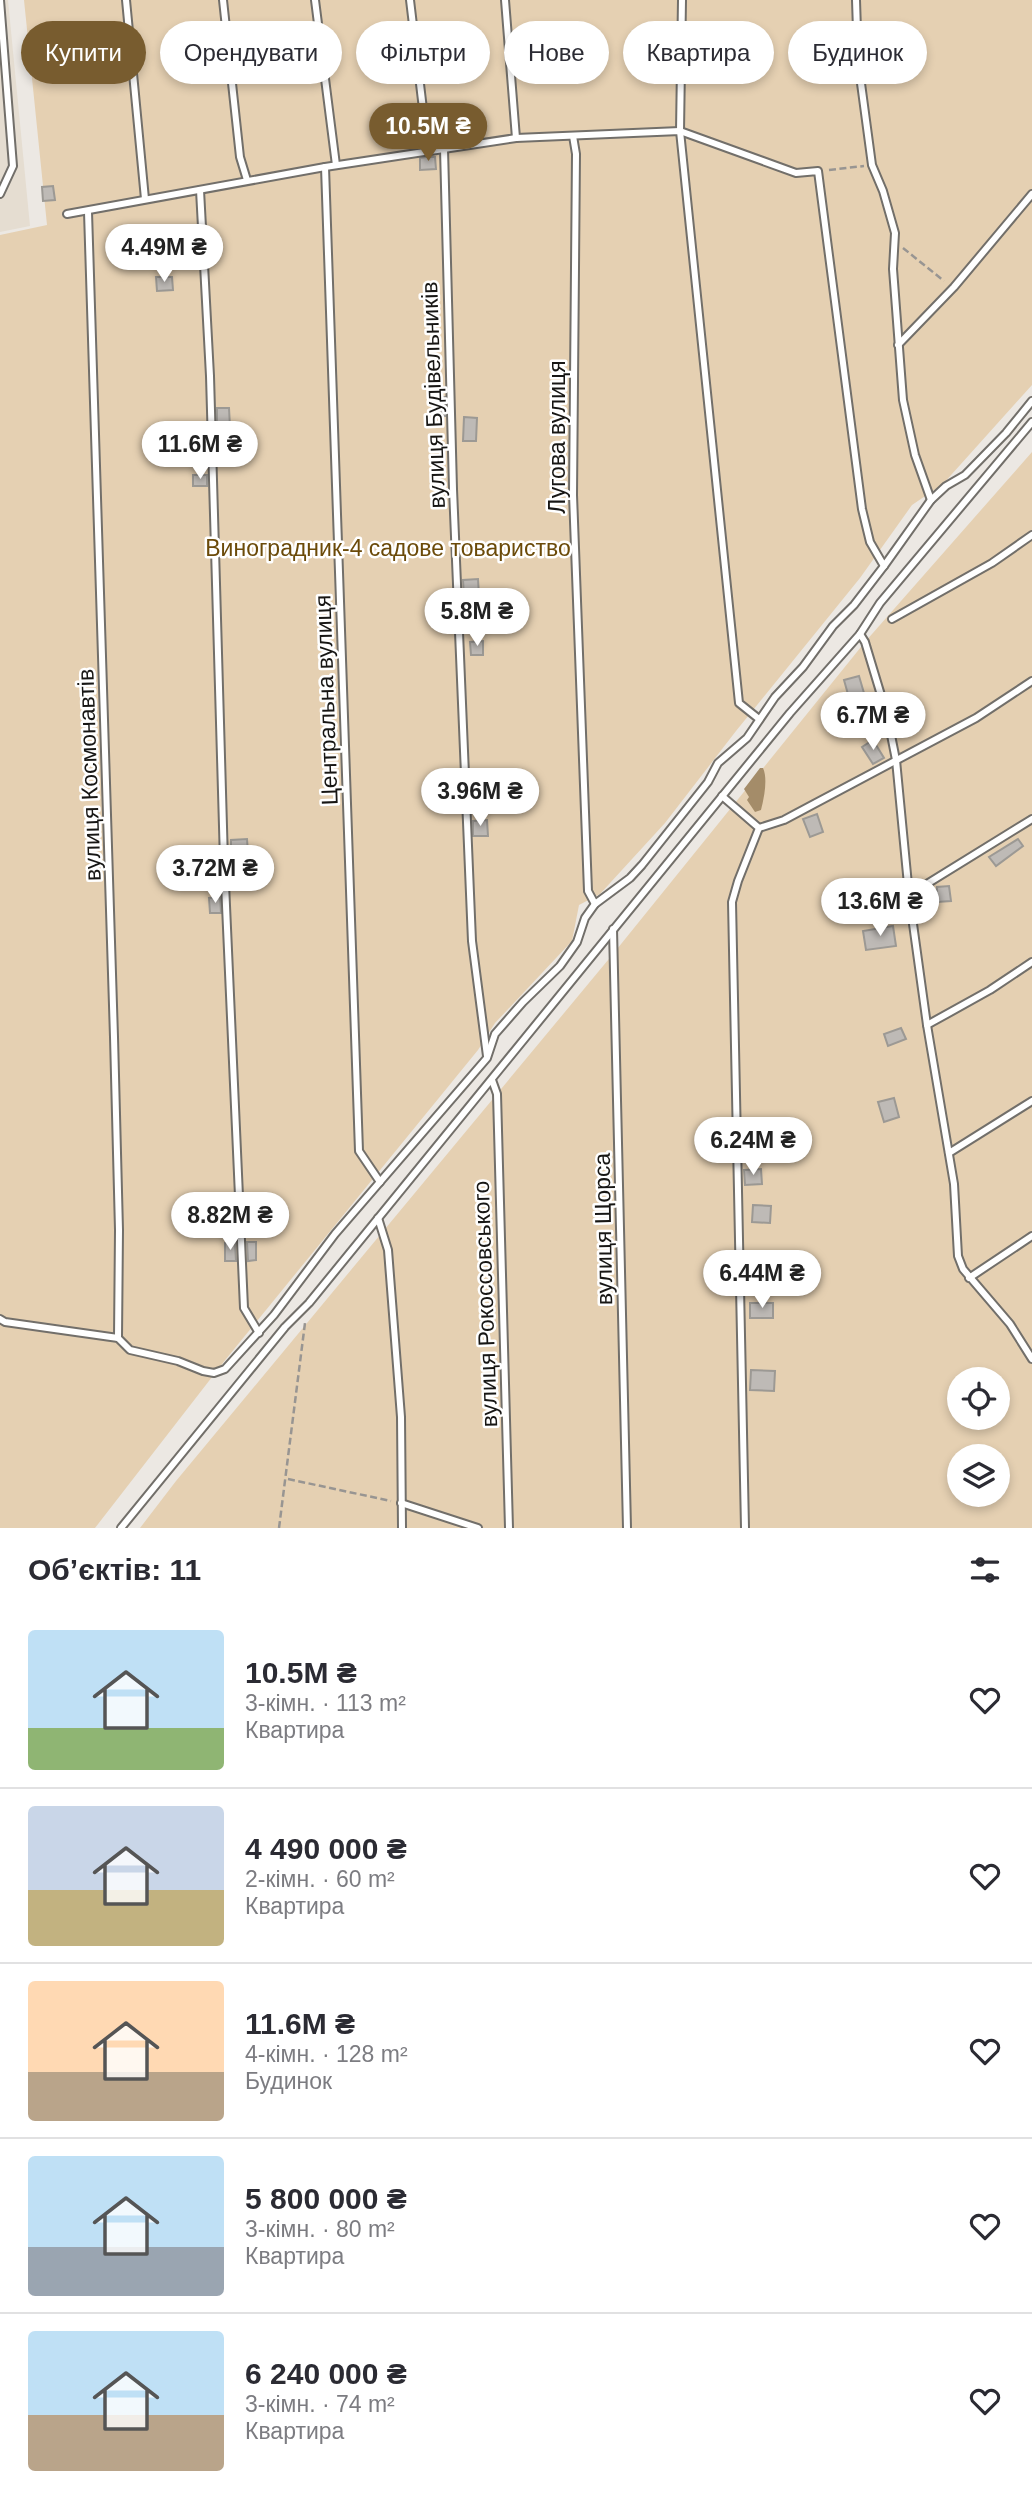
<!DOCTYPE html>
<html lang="uk">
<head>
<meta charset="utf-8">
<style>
	body { margin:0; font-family:Arial,sans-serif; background:#f7f7f7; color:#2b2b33; height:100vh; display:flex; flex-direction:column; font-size:26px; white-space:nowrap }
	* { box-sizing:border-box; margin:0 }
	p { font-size:23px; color:#7c7c81 }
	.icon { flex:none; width:38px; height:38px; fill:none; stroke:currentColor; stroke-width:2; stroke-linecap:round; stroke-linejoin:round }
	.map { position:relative; height:1528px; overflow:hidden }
	.drawer { display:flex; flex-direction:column; background:#fff; flex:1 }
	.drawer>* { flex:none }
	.banner { position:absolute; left:21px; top:21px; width:990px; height:63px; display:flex; gap:14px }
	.buttons { position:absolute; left:947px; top:1367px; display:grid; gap:14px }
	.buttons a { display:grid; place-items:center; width:63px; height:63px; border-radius:50%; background:#fff; box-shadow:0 4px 10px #0003; font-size:35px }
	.price { position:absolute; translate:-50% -60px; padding:0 16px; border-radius:24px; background:#fff; color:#222; font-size:23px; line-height:46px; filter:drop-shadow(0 2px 4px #0008) }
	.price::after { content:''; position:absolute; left:50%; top:42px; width:21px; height:16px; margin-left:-10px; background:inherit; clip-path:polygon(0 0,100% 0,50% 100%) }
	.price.selected { background:#785c2f; color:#fff }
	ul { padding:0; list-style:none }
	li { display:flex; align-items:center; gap:21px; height:175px; padding:0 28px }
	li+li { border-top:2px solid #e1e1e2 }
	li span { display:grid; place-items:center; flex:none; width:196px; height:140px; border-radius:7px; color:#555 }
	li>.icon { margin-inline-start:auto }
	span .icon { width:84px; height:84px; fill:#fffc; stroke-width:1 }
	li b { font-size:30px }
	h2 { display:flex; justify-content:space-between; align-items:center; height:84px; padding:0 28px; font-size:30px }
	.chip { padding:0 24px; border-radius:32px; background:#fff; box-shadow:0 4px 10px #0003; font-size:24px; line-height:63px }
	.chip.selected { background:#785c2f; color:#fff }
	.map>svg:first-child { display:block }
	.built { fill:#e5ddd1 }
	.green { fill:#e5d0b2; fill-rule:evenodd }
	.water { fill:#a48c69 }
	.building { fill:#bebab6; stroke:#9c9994; stroke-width:2 }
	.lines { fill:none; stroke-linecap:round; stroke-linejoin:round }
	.lane-casing { stroke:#726f6a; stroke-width:10 }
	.path { stroke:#989592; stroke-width:2.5; stroke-dasharray:7 3.5; stroke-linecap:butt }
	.lane { stroke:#fff; stroke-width:6 }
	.labels { text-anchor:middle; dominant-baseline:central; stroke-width:5; stroke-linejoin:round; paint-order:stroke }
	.street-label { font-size:23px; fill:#171614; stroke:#fff }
	.park-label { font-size:23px; fill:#6b4a09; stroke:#fff }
</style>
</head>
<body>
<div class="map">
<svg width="1032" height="1528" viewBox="0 0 1032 1528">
	<rect width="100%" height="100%" fill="#ece8e3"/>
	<polygon class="built" points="0,0 8,0 30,226 0,232"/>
	<g class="green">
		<polygon points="24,0 1032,0 1032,385 943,484 912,505 860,578 736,731 665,823 600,894 579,905 572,941 495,1023 478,1050 226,1359 95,1528 0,1528 0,235 47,225"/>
		<path d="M1032,452V1528H140L176,1481L613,954L865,642ZM959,1379H998V1418H959ZM959,1456H998V1494H959Z"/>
	</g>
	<path class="water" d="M760,768H763C768,779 764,798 761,810L755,812L747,800L749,797L744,789Z"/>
	<g class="building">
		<polygon points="426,157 435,157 436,169 420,170 420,158"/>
		<polygon points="53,186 55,200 43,201 42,187"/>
		<polygon points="156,277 172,277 173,290 157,291"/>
		<rect x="434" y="397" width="11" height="19"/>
		<polygon points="217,408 229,408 230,427 217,428"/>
		<polygon points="464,417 477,418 476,441 463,441"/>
		<rect x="193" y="475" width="14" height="11"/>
		<polygon points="478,579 479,596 464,597 463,580"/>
		<polygon points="483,641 483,655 471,655 470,642"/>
		<polygon points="859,676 864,693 849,698 844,680"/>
		<polygon points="873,740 884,758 873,764 862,747"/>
		<polygon points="817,814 823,832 810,837 803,819"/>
		<polygon points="487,820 488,836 473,836 473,821"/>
		<polygon points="247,839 248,853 231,853 231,840"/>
		<polygon points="1018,839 1023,846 996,866 989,857"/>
		<polygon points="949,886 951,901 937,902 937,887"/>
		<polygon points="220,897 221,913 210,913 209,898"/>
		<polygon points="893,926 896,946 866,950 863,931"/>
		<polygon points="901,1028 906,1039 888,1046 884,1034"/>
		<polygon points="894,1098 899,1117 884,1122 878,1102"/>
		<polygon points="761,1169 762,1184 745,1185 744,1170"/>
		<polygon points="753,1205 771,1206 770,1223 752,1222"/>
		<polygon points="247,1242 256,1242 256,1260 248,1261"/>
		<polygon points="225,1243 235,1243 236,1261 225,1261"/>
		<rect x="750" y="1303" width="23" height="15"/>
		<polygon points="751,1370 775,1371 774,1391 750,1390"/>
	</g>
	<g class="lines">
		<defs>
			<g id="lane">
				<polyline points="126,0 145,199"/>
				<polyline points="223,0 240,157 247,180"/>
				<polyline points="315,0 336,165"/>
				<polyline points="410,0 428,151"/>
				<polyline points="505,0 516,138"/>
				<polyline points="682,0 680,131 739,703 759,719"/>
				<polyline points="856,0 858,61 872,165 883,191 895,233 893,269 903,400 915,455 931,500"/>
				<polyline points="573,136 576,154 573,495 588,891 595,904"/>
				<polyline points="444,149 453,489 472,941 487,1056"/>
				<polyline points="325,167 359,1151 380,1182"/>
				<polyline points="200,190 210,376 224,861 244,1308 259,1333"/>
				<polyline points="0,194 13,166 0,0"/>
				<polyline points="88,212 114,1037 119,1230 118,1338"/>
				<polyline points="67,214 325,167 516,138 680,131 796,173 818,171 862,509 870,542 884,566"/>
				<polyline points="898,345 954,287 1032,194"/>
				<polyline points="892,619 992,563 1032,535"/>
				<polyline points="860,634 865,642 887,715 896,760 909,895 927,1025 954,1184 958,1256 963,1269 1010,1324 1032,1359"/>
				<polyline points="722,796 759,828 738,881 732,902 745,1528"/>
				<polyline points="759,828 784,820 814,804 976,718 1032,681"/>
				<polyline points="909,895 1032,819"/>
				<polyline points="613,929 627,1528"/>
				<polyline points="927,1025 990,990 1032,962"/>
				<polyline points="492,1080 497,1094 509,1528"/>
				<polyline points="949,1153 1032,1101"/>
				<polyline points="378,1218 388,1250 401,1417 402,1528"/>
				<polyline points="969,1278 1032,1236"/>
				<polyline points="0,1319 5,1322 118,1338 130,1350 178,1361 203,1371 214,1373 225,1369 274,1315 335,1234 487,1058 495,1034 523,1002 560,966 577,942 585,918 595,904 630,878 642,865 708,782 718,763 747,738 775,697 803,667 833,626 854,605 884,566 931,500 946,486 965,475 1006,433 1032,401"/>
				<polyline points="401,1503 478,1528"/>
				<polyline points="121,1528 285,1327 309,1303 790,713 860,634 880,603 1032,422"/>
			</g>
		</defs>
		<use href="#lane" class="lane-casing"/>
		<g class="path">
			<polyline points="829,170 864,166"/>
			<polyline points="903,248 944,281"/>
			<polyline points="288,1479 391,1501"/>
			<polyline points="279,1528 305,1323"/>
		</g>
		<use href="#lane" class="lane"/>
	</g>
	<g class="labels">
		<g class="street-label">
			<text transform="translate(433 395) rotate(-92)">вулиця Будівельників</text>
			<text transform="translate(557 437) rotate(-90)">Лугова вулиця</text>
			<text transform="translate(326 700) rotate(-92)">Центральна вулиця</text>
			<text transform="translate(89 775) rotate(-92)">вулиця Космонавтів</text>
			<text transform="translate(603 1229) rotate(-91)">вулиця Щорса</text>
			<text transform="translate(485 1304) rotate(-92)">вулиця Рокоссовського</text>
		</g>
		<g class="park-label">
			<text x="388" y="548">Виноградник-4 садове товариство</text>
		</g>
	</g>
</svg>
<div class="buttons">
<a><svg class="icon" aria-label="locate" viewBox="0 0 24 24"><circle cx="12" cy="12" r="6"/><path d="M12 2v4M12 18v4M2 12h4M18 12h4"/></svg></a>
<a><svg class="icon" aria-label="layers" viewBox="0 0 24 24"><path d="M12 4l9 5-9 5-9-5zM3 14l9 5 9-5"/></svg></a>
</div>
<b class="price selected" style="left:428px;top:163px">10.5M ₴</b>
<b class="price" style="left:164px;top:284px">4.49M ₴</b>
<b class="price" style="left:200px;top:481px">11.6M ₴</b>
<b class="price" style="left:477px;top:648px">5.8M ₴</b>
<b class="price" style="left:873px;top:752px">6.7M ₴</b>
<b class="price" style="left:480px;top:828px">3.96M ₴</b>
<b class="price" style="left:215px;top:905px">3.72M ₴</b>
<b class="price" style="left:880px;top:938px">13.6M ₴</b>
<b class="price" style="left:753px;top:1177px">6.24M ₴</b>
<b class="price" style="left:230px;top:1252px">8.82M ₴</b>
<b class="price" style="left:762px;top:1310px">6.44M ₴</b>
<div class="banner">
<a class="chip selected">Купити</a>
<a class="chip">Орендувати</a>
<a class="chip">Фільтри</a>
<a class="chip">Нове</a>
<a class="chip">Квартира</a>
<a class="chip">Будинок</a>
</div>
</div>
<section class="drawer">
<h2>Об’єктів: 11<svg class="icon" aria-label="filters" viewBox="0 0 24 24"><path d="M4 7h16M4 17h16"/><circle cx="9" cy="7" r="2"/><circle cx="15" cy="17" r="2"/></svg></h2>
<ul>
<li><span style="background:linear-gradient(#bfe0f5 70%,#8fb573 0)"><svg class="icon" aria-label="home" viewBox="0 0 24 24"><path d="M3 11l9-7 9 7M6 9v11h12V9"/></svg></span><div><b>10.5M ₴</b><p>3-кімн. · 113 m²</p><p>Квартира</p></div><svg class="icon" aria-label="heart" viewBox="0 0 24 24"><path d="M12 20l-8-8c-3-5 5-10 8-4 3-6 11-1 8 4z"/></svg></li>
<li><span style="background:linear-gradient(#c9d6e8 60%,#c2b280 0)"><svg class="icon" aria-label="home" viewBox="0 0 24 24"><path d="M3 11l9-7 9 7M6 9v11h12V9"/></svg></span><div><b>4 490 000 ₴</b><p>2-кімн. · 60 m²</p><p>Квартира</p></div><svg class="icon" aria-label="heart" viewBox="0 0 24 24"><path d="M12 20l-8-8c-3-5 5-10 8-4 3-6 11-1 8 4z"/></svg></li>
<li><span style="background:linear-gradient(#ffd9b3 65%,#b9a48a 0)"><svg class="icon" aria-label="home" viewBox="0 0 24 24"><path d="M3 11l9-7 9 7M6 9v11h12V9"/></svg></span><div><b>11.6M ₴</b><p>4-кімн. · 128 m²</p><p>Будинок</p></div><svg class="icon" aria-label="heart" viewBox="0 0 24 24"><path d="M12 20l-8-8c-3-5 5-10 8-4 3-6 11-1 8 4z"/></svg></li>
<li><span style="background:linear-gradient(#bfe0f5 65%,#9aa5b1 0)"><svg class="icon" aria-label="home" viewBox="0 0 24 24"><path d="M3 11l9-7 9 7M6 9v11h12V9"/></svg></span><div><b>5 800 000 ₴</b><p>3-кімн. · 80 m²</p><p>Квартира</p></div><svg class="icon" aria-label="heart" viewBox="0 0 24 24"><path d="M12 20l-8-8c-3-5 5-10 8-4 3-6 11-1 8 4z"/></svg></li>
<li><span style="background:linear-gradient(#bfe0f5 60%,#b9a48a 0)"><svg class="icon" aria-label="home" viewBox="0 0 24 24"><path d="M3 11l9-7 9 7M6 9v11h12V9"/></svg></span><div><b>6 240 000 ₴</b><p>3-кімн. · 74 m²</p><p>Квартира</p></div><svg class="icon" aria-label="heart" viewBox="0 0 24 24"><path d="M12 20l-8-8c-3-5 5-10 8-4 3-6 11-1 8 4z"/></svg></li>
</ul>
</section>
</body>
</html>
